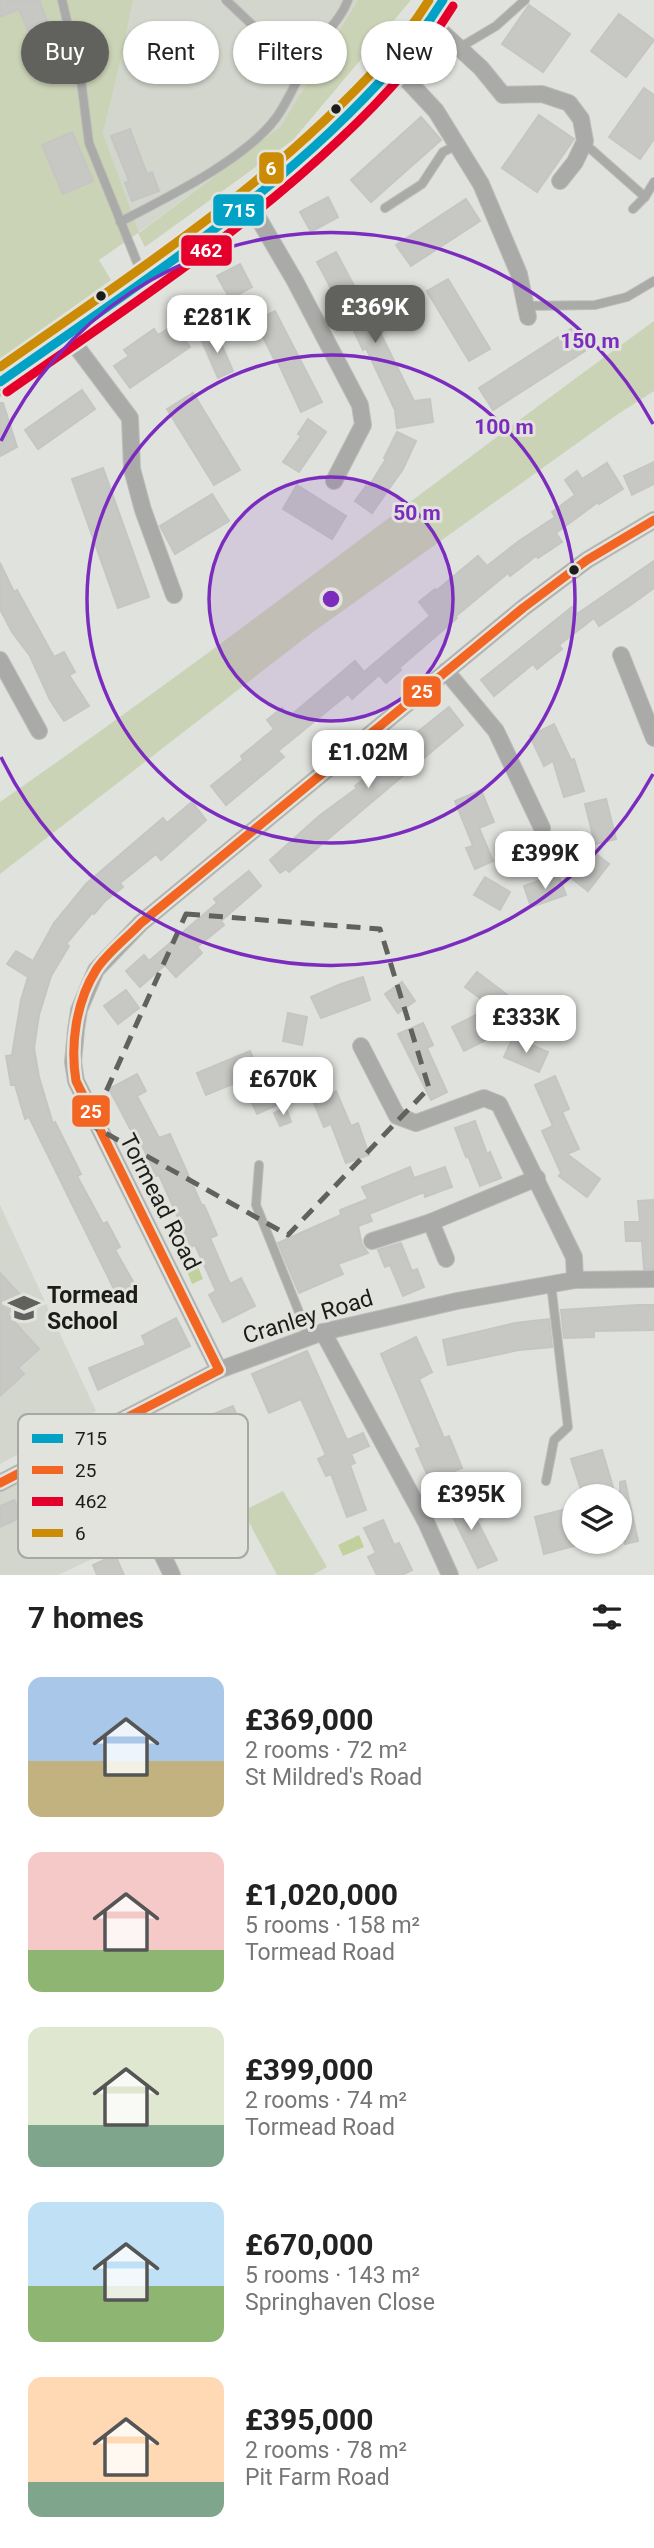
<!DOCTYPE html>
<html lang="en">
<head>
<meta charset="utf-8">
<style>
	body { margin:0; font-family:Roboto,sans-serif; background:#f6f6f6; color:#222; height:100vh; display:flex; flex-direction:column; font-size:26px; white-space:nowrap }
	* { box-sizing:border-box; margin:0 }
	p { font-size:23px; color:#767676 }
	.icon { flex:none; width:38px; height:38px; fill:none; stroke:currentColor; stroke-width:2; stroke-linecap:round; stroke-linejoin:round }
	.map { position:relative; height:1575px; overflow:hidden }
	.side { display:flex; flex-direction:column; background:#fff; flex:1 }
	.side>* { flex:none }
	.top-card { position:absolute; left:21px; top:21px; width:612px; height:63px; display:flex; gap:14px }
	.buttons { position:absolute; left:562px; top:1484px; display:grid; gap:14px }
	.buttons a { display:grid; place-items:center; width:70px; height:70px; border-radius:50%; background:#fff; box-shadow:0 2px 5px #0004; font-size:35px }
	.price { position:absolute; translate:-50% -60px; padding:0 16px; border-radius:14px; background:#fff; color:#222; font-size:23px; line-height:46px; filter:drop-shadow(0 2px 4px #0008) }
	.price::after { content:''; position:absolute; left:50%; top:42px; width:21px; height:16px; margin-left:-10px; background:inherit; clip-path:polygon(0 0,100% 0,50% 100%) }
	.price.active { background:#61625e; color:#fff }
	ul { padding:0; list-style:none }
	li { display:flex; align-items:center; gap:21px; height:175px; padding:0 28px }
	li span { display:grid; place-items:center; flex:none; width:196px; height:140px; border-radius:14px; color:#555 }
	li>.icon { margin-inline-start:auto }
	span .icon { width:84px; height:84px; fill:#fffc; stroke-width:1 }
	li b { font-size:30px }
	h2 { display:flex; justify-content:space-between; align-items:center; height:84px; padding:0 28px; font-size:30px }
	.pill { padding:0 24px; border-radius:32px; background:#fff; box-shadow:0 2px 5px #0004; font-size:24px; line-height:63px }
	.pill.active { background:#61625e; color:#fff }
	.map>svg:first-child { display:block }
	.built { fill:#d2d6cc }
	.green { fill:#cbd3b6 }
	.water { fill:#c2d09e }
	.building { fill:#c7c8c4; stroke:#c5c6c3; stroke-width:2 }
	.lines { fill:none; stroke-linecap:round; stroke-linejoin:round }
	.lane-casing { stroke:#bdbebb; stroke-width:10 }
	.street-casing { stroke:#bdbebb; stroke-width:18 }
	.primary-casing { stroke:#bdbebb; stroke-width:29 }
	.lane { stroke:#aaaba8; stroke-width:8 }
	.street { stroke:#aaaba8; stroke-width:16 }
	.primary { stroke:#a2a3a1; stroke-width:26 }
	.bus-1-casing { stroke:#e1e3dc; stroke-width:14 }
	.bus-2-casing { stroke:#e1e3dc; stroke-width:14 }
	.bus-3-casing { stroke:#e1e3dc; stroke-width:14 }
	.bus-4-casing { stroke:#e1e3dc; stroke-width:14 }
	.bus-1 { stroke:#01a2c5; stroke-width:9 }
	.bus-2 { stroke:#f26522; stroke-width:9 }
	.bus-3 { stroke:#e4002b; stroke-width:9 }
	.bus-4 { stroke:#cb8b05; stroke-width:9 }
	.marked { fill:none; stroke:#61625e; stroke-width:5; stroke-dasharray:14 9; stroke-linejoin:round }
	.ring { fill:none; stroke:#7b2cbf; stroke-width:3.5 }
	.bus-dot { fill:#1c1d1a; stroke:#e1e3dc; stroke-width:2.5 }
	.labels { text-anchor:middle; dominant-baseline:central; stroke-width:6; stroke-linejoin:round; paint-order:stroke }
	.street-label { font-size:23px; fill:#1c1d1a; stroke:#e1e3dc }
	.poi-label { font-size:23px; font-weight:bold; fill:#1c1d1a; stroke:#e1e3dc; text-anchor:start }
	.key { fill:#e1e3dc; stroke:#a6a8a2; stroke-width:2 }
	.key-label { font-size:19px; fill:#1c1d1a }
	.centre { fill:#7b2cbf; stroke:#e1e3dc; stroke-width:3.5 }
	.ring-label { font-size:21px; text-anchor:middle; font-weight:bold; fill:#7b2cbf; stroke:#e1e3dc; stroke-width:6; stroke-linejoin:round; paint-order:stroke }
	.line-badge { stroke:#e1e3dc; stroke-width:2.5 }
	.badge-label { font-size:19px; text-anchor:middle; font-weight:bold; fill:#fff }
</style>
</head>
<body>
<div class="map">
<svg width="654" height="1575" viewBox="0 0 654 1575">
	<rect width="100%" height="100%" fill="#e0e2dd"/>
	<g class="built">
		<polygon points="133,0 358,0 280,127 138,233 103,133 122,55"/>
		<polygon points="0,1205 96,1411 0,1464"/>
		<polygon points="89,1441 135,1539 58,1575 0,1575 0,1487"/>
	</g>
	<g class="green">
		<polygon points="0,0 133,0 122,55 103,133 139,233 280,127 358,0 411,0 293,140 145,247 138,233 99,260 111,280 0,359"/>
		<path d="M654,321V391L618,414L309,635L0,874V802C222,648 435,480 654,321Z"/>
		<polygon points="283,1491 327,1567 313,1575 277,1575 243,1511"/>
	</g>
	<g class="water">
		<polygon points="195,1259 203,1279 192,1284 184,1263"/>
		<polygon points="359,1535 364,1547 343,1556 338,1545"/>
	</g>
	<g class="building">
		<polygon points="0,0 41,0 39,1 67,69 47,77 19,9 0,17"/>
		<polygon points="529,5 570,34 543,72 502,44"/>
		<polygon points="619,14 654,40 626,77 591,51"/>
		<polygon points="644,88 654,95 654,139 640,159 609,137"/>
		<polygon points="539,115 574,139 537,192 502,168"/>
		<polygon points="421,117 441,140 371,202 351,180"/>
		<polygon points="130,129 147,174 152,172 159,191 132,201 125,183 129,181 111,136"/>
		<polygon points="72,132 93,181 63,194 42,145"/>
		<polygon points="328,197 338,217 311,232 300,212"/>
		<polygon points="466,199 480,221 411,266 396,245"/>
		<polygon points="336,252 360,297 362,296 414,401 430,399 433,422 397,428 395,410 366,348 363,350 338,297 336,298 317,262"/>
		<polygon points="240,264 252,287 230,299 217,276"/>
		<polygon points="448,279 490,349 469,361 427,291"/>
		<polygon points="275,311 322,402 301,412 276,358 274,359 255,321"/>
		<polygon points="174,325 190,347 130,388 114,366 129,356 124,350 154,329 158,335"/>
		<polygon points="571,329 585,351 493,410 479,388"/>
		<polygon points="216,332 233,371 218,378 201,339"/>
		<polygon points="82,390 95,409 38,449 25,430"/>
		<polygon points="193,393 240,470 214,485 167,409"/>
		<polygon points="0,403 3,403 17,447 0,456"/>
		<polygon points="308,419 326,432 299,472 283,462 301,436 298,434"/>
		<polygon points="397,432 416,441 403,469 372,513 355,501 366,486 368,488 386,459 384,458"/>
		<polygon points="654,462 654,484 632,495 624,476"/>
		<polygon points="607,463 623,489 599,504 598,502 556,533 562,542 538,558 536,556 510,576 508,573 456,616 457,618 399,668 401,670 386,683 379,675 352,699 348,694 278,751 284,757 226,805 211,786 243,760 241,756 274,729 267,720 282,708 289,717 355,661 364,672 430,616 419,602 435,589 436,591 478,556 487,566 519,541 555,517 552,512 575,495 565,480 577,471 582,479"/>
		<polygon points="103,468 149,597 118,608 72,479"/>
		<polygon points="297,485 346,516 332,539 283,509"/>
		<polygon points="212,494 229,521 175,554 160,526"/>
		<polygon points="654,561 654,588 632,604 599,626 594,618 559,645 562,649 537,669 533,664 494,696 481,680 572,607 577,614"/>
		<polygon points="0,563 14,592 17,590 54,657 64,652 75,672 69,675 89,706 64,721 50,700 30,656 12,632 0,609"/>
		<polygon points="449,707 463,725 289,872 286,869 280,873 270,860 319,816 357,788 355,786 387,760 385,758"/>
		<polygon points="554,724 571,760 574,759 584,791 564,797 553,761 544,766 530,736"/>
		<polygon points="481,790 494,822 479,828 493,861 475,869 466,848 473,846 455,801"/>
		<polygon points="606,799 616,839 595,844 585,804"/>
		<polygon points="192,802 206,820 161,860 156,854 120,883 123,887 105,901 94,914 92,913 66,944 69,946 51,976 39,1015 34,1048 39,1077 53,1124 55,1122 81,1174 77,1176 103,1224 107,1222 120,1247 115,1250 135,1285 117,1295 29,1117 25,1119 15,1085 11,1085 6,1056 12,1055 21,1000 28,977 7,964 16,951 33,961 54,923 86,884 163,818 167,823"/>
		<polygon points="591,850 609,864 588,891 570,877"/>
		<polygon points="249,871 261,886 221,921 224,925 197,947 202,953 176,977 165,965 140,987 126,971 144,955 149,961 217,903 214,899"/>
		<polygon points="558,874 566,895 531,907 524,886"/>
		<polygon points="485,877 510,892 500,910 474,895"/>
		<polygon points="477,972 514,1000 508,1029 464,1051 452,1027 492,1007 465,987"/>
		<polygon points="363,977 370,1000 321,1018 311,997 341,984"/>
		<polygon points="402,982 415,1001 398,1013 385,994"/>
		<polygon points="126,990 139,1008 118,1024 104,1006"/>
		<polygon points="288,1013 307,1017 302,1045 283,1041"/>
		<polygon points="423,1023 433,1045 427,1048 447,1092 431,1100 398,1034"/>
		<polygon points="513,1037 548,1052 539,1072 504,1057"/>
		<polygon points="250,1051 263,1081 268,1079 279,1104 257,1114 242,1080 206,1095 197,1073"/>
		<polygon points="317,1070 326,1096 336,1091 351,1126 358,1123 369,1155 346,1163 331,1124 324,1127 311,1096 303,1099 296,1077"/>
		<polygon points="137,1074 146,1091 137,1096 159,1138 170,1134 202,1206 204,1205 217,1235 210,1238 230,1284 241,1278 255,1306 223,1322 209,1295 216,1291 195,1245 191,1247 159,1175 156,1176 136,1132 133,1134 109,1089"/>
		<polygon points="555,1076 569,1109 562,1112 579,1149 567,1154 600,1179 587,1197 559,1176 561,1173 542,1131 553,1126 535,1085"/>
		<polygon points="286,1108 291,1122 280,1126 274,1113"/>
		<polygon points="475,1121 487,1154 490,1152 501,1178 480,1186 468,1156 466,1157 455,1128"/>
		<polygon points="410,1167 414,1178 445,1167 452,1187 425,1197 424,1192 369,1214 372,1221 358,1226 362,1245 368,1253 338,1264 343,1274 299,1293 278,1243 341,1215 340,1210 368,1199 362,1187"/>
		<polygon points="654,1200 654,1269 644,1269 642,1241 626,1241 625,1222 640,1222 638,1201"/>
		<polygon points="401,1243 412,1271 417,1269 424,1287 403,1296 390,1265 385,1267 378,1250"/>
		<polygon points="0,1273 23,1298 7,1314 39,1349 18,1368 24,1374 0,1396"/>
		<polygon points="638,1305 654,1305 654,1330 594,1331 594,1337 564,1338 561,1310"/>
		<polygon points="176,1318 190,1346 98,1390 89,1368 146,1345 142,1336"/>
		<polygon points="549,1319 552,1347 519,1350 448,1365 443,1340 515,1323"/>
		<polygon points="416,1337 432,1372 419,1379 444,1438 449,1436 462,1468 430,1481 416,1449 421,1447 381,1354"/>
		<polygon points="307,1351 347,1440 363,1433 369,1446 351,1454 355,1463 350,1465 366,1510 347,1517 331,1474 326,1476 318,1459 326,1455 301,1399 269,1413 252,1374"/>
		<polygon points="233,1406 241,1426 200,1443 204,1451 174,1466 172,1463 139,1480 128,1459 204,1418"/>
		<polygon points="602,1450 613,1487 583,1496 571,1459"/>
		<polygon points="625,1481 638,1541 625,1544 620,1517 620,1482"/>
		<polygon points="464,1495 497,1560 478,1568 446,1503"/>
		<polygon points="14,1500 22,1517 0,1527 0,1506"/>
		<polygon points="574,1507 574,1546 544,1554 535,1517"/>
		<polygon points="383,1520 394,1545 399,1543 412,1570 402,1575 377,1575 368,1557 376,1553 364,1528"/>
		<polygon points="115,1555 124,1575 97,1575 93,1565"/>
	</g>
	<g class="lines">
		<defs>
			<g id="lane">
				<polyline points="62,0 81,80 89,143 143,277"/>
				<polyline points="226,0 264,36 303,68"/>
				<polyline points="459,48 496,26 525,0"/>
				<polyline points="584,143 645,197"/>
				<polyline points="385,208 422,184 443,152 457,145"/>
				<polyline points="633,209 645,197 654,182"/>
				<path d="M120,222C166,198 245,160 276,118C290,99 299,74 312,52C323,34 341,20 348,0"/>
				<polyline points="526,306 595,305 627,297 654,281"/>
				<polyline points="259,1165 256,1205 309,1337"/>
				<polyline points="546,1481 554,1440 568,1427 551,1284"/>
			</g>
			<g id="street">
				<polyline points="431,22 481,68 503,95 542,94 569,103 581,119 585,141 575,162 560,181"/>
				<polyline points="395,67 436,111 481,184 519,274 528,317"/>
				<polyline points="250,204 295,281 360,405 363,425 334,481"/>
				<polyline points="67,334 130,418 132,469 143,510 174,595"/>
				<polyline points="621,655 654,738"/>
				<polyline points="0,660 39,731"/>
				<polyline points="446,671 496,731 542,828"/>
				<polyline points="361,1046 397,1116 416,1123 484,1098 499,1104 574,1257 575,1280"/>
				<polyline points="372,1241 431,1222"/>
				<polyline points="446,1259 431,1222 537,1178"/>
				<polyline points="323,1332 426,1522 450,1575"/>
				<polyline points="219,1370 76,1081 73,1062 76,1030 79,1010 96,970 141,923 523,608 587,560 654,520"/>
				<polyline points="102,1429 172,1575"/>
				<polyline points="0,1483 219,1370 323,1332 457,1301 575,1280 654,1279"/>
			</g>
			<path id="primary" d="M0,382C119,297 245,218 349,114C384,79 418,43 443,0"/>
		</defs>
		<use href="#lane" class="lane-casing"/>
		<use href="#street" class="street-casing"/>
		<use href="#primary" class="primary-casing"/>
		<use href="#lane" class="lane"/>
		<use href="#street" class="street"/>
		<use href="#primary" class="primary"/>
		<defs>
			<path id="bus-1" d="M0,382C112,303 229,227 330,132C372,92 412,50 443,0"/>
			<g id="bus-2">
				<path d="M219,1370L76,1081C70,1045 76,1002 96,970C107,953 127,938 141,923L523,608L587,560L654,520"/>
				<polyline points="0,1483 219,1370"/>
			</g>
			<path id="bus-3" d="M7,392C121,312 239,235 340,139C383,99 422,56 453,6"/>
			<path id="bus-4" d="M0,367C111,289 226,214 325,120C363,84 401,45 429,0"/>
		</defs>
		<use href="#bus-1" class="bus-1-casing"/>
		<use href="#bus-2" class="bus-2-casing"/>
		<use href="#bus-3" class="bus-3-casing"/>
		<use href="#bus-4" class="bus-4-casing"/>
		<use href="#bus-1" class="bus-1"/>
		<use href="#bus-2" class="bus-2"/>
		<use href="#bus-3" class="bus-3"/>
		<use href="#bus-4" class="bus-4"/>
	</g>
	<path class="marked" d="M186,914L380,929L429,1088L288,1235L91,1125Z"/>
	<circle cx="331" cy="599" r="122" fill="#7b2cbf" fill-opacity=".12"/>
	<g class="ring">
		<circle cx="331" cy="599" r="122"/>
		<circle cx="331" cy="599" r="244"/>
		<path d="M653 774A366 366 0 0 1 1 757M1 441A366 366 0 0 1 653 424"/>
	</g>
	<defs>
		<symbol id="school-bare" viewBox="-9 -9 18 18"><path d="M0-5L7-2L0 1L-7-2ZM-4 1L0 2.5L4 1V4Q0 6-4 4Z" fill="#61625e" stroke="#e1e3dc" stroke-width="2.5" paint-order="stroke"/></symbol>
	</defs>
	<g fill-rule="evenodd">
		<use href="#school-bare" x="2" y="1286" width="44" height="44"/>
	</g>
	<g class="bus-dot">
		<circle cx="336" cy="109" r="6"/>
		<circle cx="101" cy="296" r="6"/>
		<circle cx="574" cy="570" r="6"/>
	</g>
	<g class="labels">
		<g class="street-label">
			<text transform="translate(160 1202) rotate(63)">Tormead Road</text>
			<text transform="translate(308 1317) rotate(-17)">Cranley Road</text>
		</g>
		<g class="poi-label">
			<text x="47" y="1295">Tormead<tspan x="47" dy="26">School</tspan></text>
		</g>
	</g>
	<rect x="18" y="1414" width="230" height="144" rx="10" class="key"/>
	<rect x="32" y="1434" width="31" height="9" fill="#01a2c5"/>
	<rect x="32" y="1466" width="31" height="8" fill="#f26522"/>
	<rect x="32" y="1497" width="31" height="9" fill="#e4002b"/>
	<rect x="32" y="1529" width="31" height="8" fill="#cb8b05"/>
	<g class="key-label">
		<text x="75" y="1445">715</text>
		<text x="75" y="1477">25</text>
		<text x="75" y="1508">462</text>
		<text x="75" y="1540">6</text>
	</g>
	<circle cx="331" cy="599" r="10" class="centre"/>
	<g class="ring-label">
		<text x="590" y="348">150 m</text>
		<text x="504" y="434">100 m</text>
		<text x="417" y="520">50 m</text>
	</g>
	<g class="line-badge">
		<rect x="258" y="151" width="27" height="34" rx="7" fill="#cb8b05"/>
		<rect x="212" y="193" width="53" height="34" rx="7" fill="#01a2c5"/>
		<rect x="180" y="234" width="53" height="33" rx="7" fill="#e4002b"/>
		<rect x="402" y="675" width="40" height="33" rx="7" fill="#f26522"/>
		<rect x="71" y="1094" width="40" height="34" rx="7" fill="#f26522"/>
	</g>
	<g class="badge-label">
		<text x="271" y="175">6</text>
		<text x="239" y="217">715</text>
		<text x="206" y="257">462</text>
		<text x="422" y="698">25</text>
		<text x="91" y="1118">25</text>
	</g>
</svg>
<div class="buttons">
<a><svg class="icon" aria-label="layers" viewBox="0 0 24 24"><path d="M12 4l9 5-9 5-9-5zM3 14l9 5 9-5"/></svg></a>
</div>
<b class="price active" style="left:375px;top:345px">£369K</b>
<b class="price" style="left:217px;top:355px">£281K</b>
<b class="price" style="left:368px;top:790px">£1.02M</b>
<b class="price" style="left:545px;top:891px">£399K</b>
<b class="price" style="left:526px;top:1055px">£333K</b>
<b class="price" style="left:283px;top:1117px">£670K</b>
<b class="price" style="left:471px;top:1532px">£395K</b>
<div class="top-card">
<a class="pill active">Buy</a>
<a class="pill">Rent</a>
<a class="pill">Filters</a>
<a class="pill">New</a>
</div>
</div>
<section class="side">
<h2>7 homes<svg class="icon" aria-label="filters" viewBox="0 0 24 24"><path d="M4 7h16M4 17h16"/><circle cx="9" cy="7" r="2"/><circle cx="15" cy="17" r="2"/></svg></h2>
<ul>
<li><span style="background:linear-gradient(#a9c7e8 60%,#c2b280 0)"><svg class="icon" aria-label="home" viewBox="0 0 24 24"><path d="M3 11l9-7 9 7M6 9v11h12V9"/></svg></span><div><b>£369,000</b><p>2 rooms · 72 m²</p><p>St Mildred's Road</p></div></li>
<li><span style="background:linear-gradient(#f6c9c9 70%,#8fb573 0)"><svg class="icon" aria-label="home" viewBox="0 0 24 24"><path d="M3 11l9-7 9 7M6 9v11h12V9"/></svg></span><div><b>£1,020,000</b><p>5 rooms · 158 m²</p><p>Tormead Road</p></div></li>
<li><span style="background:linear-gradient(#dfe7d0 70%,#7fa58c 0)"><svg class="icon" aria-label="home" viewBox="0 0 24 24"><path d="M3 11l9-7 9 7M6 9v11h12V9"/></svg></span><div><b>£399,000</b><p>2 rooms · 74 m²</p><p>Tormead Road</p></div></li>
<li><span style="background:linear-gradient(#bfe0f5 60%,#8fb573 0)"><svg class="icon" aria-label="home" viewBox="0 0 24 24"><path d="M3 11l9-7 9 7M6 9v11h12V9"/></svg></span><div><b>£670,000</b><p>5 rooms · 143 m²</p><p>Springhaven Close</p></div></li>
<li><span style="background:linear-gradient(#ffd9b3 75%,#7fa58c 0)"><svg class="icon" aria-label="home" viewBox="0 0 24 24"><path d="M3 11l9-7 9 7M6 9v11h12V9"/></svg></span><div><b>£395,000</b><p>2 rooms · 78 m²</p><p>Pit Farm Road</p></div></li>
</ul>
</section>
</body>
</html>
